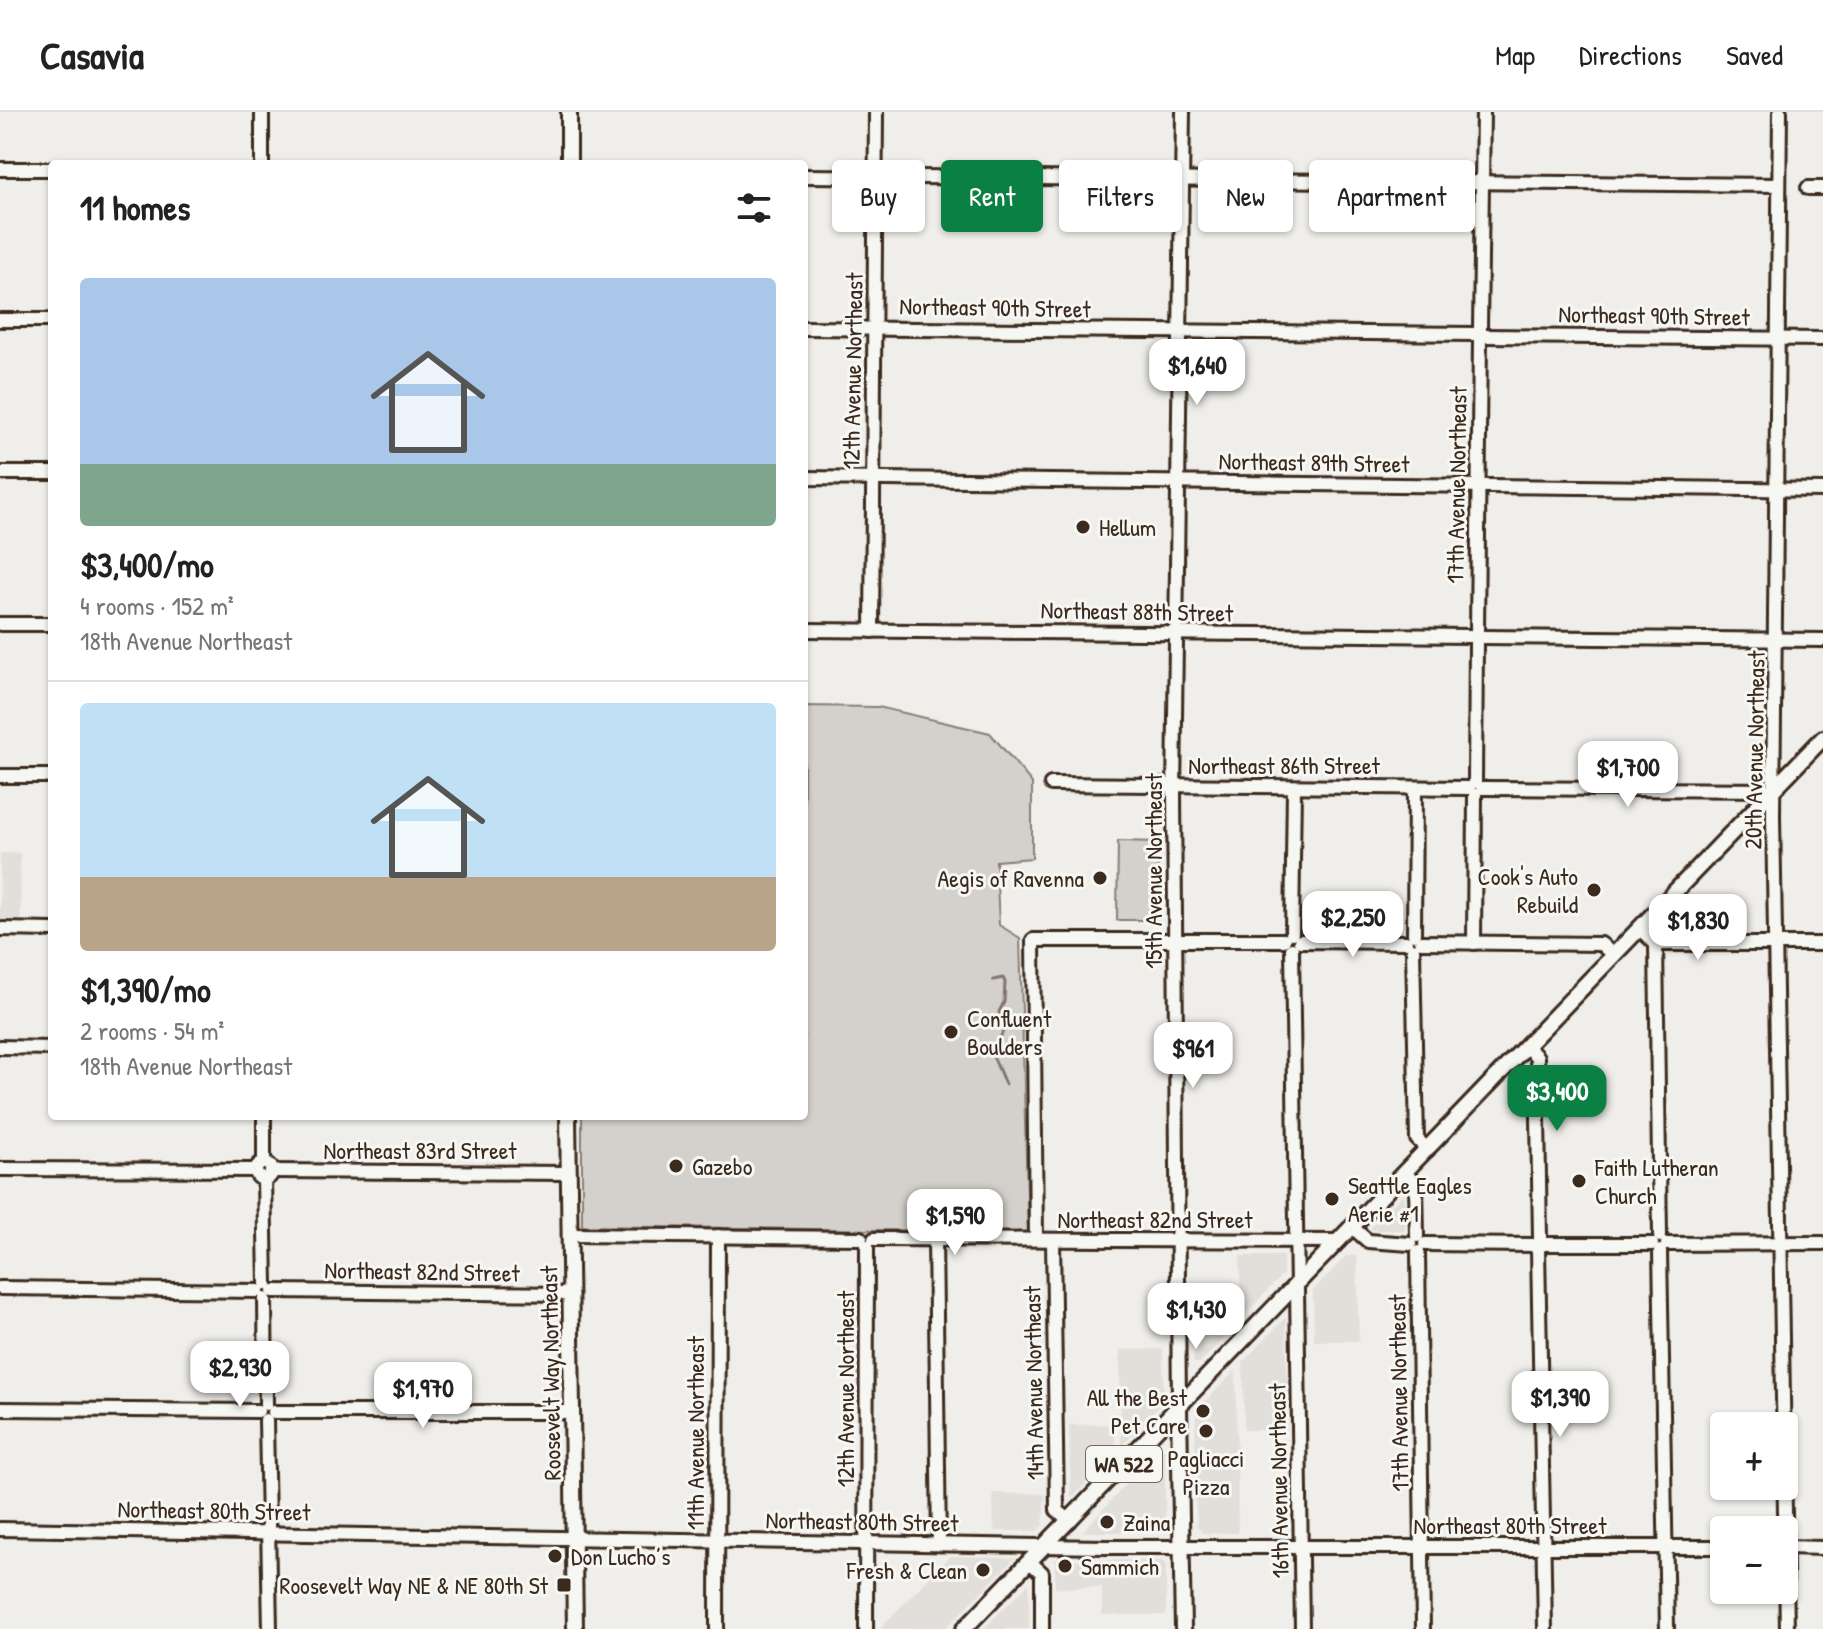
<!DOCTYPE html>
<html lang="en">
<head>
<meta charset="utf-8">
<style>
	body { margin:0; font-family:"Patrick Hand",sans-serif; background:#f2f2f2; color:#222; height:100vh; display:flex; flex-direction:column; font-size:30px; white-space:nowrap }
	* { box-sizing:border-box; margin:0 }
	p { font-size:26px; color:#767676 }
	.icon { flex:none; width:44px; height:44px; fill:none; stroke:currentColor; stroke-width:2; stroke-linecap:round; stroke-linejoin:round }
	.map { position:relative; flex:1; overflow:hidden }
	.details { position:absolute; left:48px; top:48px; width:760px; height:960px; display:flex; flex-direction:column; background:#fff; border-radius:8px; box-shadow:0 2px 6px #0004 }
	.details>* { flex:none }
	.guide { position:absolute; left:832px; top:48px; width:760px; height:72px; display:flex; gap:16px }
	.tools { position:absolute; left:1710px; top:1300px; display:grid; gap:16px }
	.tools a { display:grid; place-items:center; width:88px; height:88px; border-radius:8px; background:#fff; box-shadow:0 2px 6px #0004; font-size:40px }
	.price { position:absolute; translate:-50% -68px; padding:0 18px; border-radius:16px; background:#fff; color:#222; font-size:26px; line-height:52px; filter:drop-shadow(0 2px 4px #0008) }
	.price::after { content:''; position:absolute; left:50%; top:48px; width:24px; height:18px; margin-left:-12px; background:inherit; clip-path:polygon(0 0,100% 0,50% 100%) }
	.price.current { background:#0b8043; color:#fff }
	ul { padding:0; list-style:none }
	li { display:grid; align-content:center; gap:16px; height:424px; padding:0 32px }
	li+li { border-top:2px solid #e0e0e0 }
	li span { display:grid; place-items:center; height:248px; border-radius:8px; color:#555 }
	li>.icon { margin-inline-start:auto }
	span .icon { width:144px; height:144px; fill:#fffc; stroke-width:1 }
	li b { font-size:34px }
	h2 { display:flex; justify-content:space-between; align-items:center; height:96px; padding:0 32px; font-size:34px }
	.chip { padding:0 28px; border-radius:8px; background:#fff; box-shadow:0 2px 6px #0004; font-size:28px; line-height:72px }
	.chip.current { background:#0b8043; color:#fff }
	header { display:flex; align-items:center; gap:48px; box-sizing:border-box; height:112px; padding:0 40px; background:#fff; border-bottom:2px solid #e0e0e0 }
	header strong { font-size:38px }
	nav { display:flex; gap:44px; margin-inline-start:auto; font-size:28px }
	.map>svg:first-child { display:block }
	.built { fill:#e2dfdb }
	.green { fill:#d4d1cc; stroke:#887e75; stroke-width:2 }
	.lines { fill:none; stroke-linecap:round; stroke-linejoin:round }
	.stream { stroke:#81766d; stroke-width:3 }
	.minor-casing { stroke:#3b2a1e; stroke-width:18 }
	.major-casing { stroke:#3b2a1e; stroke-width:20 }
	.minor { stroke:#f6f6f2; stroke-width:12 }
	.major { stroke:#f6f6f2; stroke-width:14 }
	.poi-dot { fill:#3b2a1e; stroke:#f6f6f2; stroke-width:3 }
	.labels { text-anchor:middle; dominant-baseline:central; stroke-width:6; stroke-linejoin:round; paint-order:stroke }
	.shield { fill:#f6f6f2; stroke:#73675e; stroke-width:2 }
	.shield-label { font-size:22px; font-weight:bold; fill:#3b2a1e }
	.street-label { font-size:24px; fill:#3b2a1e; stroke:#f6f6f2 }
	.poi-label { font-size:24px; fill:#3b2a1e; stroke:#f6f6f2; text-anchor:start }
</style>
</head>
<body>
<header>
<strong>Casavia</strong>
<nav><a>Map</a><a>Directions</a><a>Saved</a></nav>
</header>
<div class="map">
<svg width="1823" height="1517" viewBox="0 0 1823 1517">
	<rect width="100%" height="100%" fill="#efeeea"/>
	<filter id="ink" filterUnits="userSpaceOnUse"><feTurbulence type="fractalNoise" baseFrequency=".0125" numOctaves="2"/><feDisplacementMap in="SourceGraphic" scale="16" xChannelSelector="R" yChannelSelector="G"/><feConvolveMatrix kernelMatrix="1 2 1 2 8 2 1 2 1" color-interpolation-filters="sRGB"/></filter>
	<g filter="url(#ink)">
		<g class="built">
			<polygon points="0,741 20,741 21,812 0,812"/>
			<polygon points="1404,1081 1405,1118 1373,1118 1370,1116"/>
			<polygon points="1240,1144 1283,1144 1283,1162 1241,1207"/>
			<polygon points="1346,1144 1357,1144 1359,1229 1314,1229 1313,1179"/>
			<polygon points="1193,1202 1234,1202 1234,1216 1200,1251 1194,1251"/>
			<polygon points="1286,1205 1288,1318 1244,1318 1243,1250"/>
			<polygon points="1163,1237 1164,1289 1121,1335 1120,1238"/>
			<polygon points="1236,1258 1238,1421 1202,1421 1197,1414 1194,1365 1196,1299"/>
			<polygon points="1115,1312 1115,1342 1071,1387 1069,1313"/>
			<polygon points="1160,1336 1165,1338 1165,1420 1082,1420"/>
			<polygon points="993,1381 1045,1382 1043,1414 1036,1419 994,1419"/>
			<polygon points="950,1444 1015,1446 945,1517 883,1517 881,1515"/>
			<polygon points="1055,1447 1162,1449 1166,1452 1166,1503 1102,1503 1102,1475 1055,1476"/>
			<polygon points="1029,1471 1029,1517 983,1517"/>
		</g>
		<g class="green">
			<polygon points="804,594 878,595 990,621 1032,671 1032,746 996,749 999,813 1020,826 1028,1120 582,1114 582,1004 804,1004"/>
			<polygon points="1118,729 1158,730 1157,808 1117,808"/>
		</g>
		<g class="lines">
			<polyline class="stream" points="993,868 1003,866 1005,870 1004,890 999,900 1003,919 993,944 1005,972"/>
			<defs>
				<g id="minor">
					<polyline points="262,0 262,52"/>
					<polyline points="1780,0 1773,704 1787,1517"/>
					<polyline points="0,57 52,57"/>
					<polyline points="804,64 1779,73"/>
					<polyline points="1808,76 1823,76"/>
					<polyline points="0,208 52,208"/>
					<polyline points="804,216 1475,222"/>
					<polyline points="1480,217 1483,0"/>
					<polyline points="1485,224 1823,227"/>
					<polyline points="0,361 52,361"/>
					<polyline points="804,366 1823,378"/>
					<polyline points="0,512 52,512"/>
					<polyline points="804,518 1470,524"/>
					<polyline points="872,519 876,0"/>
					<polyline points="1477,519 1480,227"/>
					<polyline points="1482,525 1823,528"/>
					<polyline points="0,664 52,664"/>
					<polyline points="1475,670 1476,531"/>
					<polyline points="1051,672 1469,676"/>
					<polyline points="1482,676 1774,678"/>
					<polyline points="0,817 52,818"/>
					<polyline points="1640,817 1656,832 1823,832"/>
					<polyline points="1292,821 1294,676"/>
					<polyline points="1414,822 1415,676"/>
					<polyline points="1300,829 1406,830"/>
					<polyline points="1421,830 1601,832 1614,844"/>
					<polyline points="1474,831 1475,683"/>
					<polyline points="1656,832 1660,1124"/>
					<polyline points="1292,837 1302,1517"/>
					<polyline points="1413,837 1417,1027 1428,1038"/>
					<polyline points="0,935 52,936"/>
					<polyline points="1527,935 1537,945 1540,1126"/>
					<polyline points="264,1004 264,1051"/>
					<circle cx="264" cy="1059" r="8"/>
					<polyline points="0,1057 256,1058"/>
					<polyline points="271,1059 569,1061"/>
					<polyline points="1405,1061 1416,1072 1417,1124"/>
					<polyline points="264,1066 266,1172"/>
					<polyline points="1352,1115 1368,1129 1410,1132"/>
					<polyline points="570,1123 861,1126"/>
					<polyline points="874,1127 1339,1129"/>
					<polyline points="935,1127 939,1432"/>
					<polyline points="1036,1127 1033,828 1284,828"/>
					<polyline points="1053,1128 1057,1398 1070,1409"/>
					<polyline points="1425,1132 1533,1133"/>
					<polyline points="1667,1132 1823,1131"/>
					<polyline points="1536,1136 1544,1132 1652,1132"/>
					<polyline points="1538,1137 1545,1517"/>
					<polyline points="1660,1139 1667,1517"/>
					<polyline points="1418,1140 1423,1517"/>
					<polyline points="0,1176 258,1179"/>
					<polyline points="273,1179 570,1182"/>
					<polyline points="265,1187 266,1292"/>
					<polyline points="1179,1296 1174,681 1183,0"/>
					<polyline points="0,1297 258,1299"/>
					<polyline points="274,1300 573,1300"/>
					<polyline points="266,1308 270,1517"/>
					<polyline points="0,1417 1106,1435 1724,1435"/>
					<polyline points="1784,1435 1823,1436"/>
					<polyline points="1030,1450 1042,1461 1042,1517"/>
					<polyline points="717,1517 718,1124"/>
					<polyline points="866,1517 867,1134"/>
				</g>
				<g id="major">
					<polyline points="569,52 569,0"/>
					<polyline points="568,1004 575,1517"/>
					<polyline points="1179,1296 1183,1517"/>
					<polyline points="964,1517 1823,626"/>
				</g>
			</defs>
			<use href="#minor" class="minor-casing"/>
			<use href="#major" class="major-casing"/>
			<use href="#minor" class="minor"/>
			<use href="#major" class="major"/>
		</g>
	</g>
	<g class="poi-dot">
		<circle cx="1083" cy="415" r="8"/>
		<circle cx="1100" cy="766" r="8"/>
		<circle cx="1594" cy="778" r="8"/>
		<circle cx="951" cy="920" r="8"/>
		<circle cx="676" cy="1054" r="8"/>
		<circle cx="1579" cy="1069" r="8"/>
		<circle cx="1332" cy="1087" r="8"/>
		<circle cx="1203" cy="1299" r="8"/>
		<circle cx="1206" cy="1319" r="8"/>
		<circle cx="1107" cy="1410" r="8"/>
		<circle cx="555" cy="1444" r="8"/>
		<circle cx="1065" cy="1454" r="8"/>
		<circle cx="983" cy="1458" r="8"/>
		<rect x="556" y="1465" width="16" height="16" rx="4"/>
	</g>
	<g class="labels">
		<rect class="shield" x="1086" y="1334" width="76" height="36" rx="6"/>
		<g class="shield-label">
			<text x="1124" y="1352">WA 522</text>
		</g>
		<g class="street-label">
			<text transform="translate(995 195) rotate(1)">Northeast 90th Street</text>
			<text transform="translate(1654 203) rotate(1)">Northeast 90th Street</text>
			<text transform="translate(852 259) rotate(-89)">12th Avenue Northeast</text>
			<text transform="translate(1314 350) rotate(1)">Northeast 89th Street</text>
			<text transform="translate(1456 373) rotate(-89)">17th Avenue Northeast</text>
			<text transform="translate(1137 499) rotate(1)">Northeast 88th Street</text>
			<text transform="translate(1754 638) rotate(-89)">20th Avenue Northeast</text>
			<text x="1284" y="653">Northeast 86th Street</text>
			<text transform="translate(1153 759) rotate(-90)">15th Avenue Northeast</text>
			<text x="420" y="1038">Northeast 83rd Street</text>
			<text x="1155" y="1107">Northeast 82nd Street</text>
			<text transform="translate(422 1159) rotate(1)">Northeast 82nd Street</text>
			<text transform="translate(550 1261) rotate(-91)">Roosevelt Way Northeast</text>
			<text transform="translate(1033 1271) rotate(-91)">14th Avenue Northeast</text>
			<text transform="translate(845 1277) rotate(-90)">12th Avenue Northeast</text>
			<text transform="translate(1398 1281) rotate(-91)">17th Avenue Northeast</text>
			<text transform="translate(695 1321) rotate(-90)">11th Avenue Northeast</text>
			<text transform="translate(1278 1369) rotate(-91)">16th Avenue Northeast</text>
			<text transform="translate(214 1398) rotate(1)">Northeast 80th Street</text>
			<text transform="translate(862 1409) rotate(1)">Northeast 80th Street</text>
			<text x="1510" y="1413">Northeast 80th Street</text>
		</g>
		<g class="poi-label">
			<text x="1099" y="415">Hellum</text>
			<text x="1578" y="764" text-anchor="end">Cook's Auto<tspan x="1578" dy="28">Rebuild</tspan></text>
			<text x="1084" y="766" text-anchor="end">Aegis of Ravenna</text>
			<text x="967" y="906">Confluent<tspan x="967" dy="28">Boulders</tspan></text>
			<text x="692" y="1054">Gazebo</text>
			<text x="1595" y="1055">Faith Lutheran<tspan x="1595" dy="28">Church</tspan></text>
			<text x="1348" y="1073">Seattle Eagles<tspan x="1348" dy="28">Aerie #1</tspan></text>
			<text x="1187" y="1285" text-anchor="end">All the Best<tspan x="1187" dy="28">Pet Care</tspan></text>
			<text x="1206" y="1346" text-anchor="middle">Pagliacci<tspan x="1206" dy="28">Pizza</tspan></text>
			<text x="1123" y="1410">Zaina</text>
			<text x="571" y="1444">Don Lucho’s</text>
			<text x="1081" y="1454">Sammich</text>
			<text x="967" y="1458" text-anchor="end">Fresh &amp; Clean</text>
			<text x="548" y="1473" text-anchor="end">Roosevelt Way NE &amp; NE 80th St</text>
		</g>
	</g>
</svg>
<div class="tools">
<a>+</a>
<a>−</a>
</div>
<b class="price" style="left:1197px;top:295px">$1,640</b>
<b class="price" style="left:1628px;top:697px">$1,700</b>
<b class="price" style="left:1353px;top:847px">$2,250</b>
<b class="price" style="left:1698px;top:850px">$1,830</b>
<b class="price" style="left:1193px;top:978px">$961</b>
<b class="price current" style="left:1557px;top:1021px">$3,400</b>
<b class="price" style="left:955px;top:1145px">$1,590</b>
<b class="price" style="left:1196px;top:1239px">$1,430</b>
<b class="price" style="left:240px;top:1297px">$2,930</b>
<b class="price" style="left:423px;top:1318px">$1,970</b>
<b class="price" style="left:1560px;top:1327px">$1,390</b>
<div class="guide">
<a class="chip">Buy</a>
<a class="chip current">Rent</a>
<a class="chip">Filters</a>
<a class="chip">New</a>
<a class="chip">Apartment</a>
</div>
<section class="details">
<h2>11 homes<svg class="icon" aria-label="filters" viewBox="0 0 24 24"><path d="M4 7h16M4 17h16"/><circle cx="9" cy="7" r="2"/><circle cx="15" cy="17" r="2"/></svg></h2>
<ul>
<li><span style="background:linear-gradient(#a9c7e8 75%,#7fa58c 0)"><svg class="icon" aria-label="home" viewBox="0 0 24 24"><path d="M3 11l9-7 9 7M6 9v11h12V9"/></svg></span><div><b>$3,400/mo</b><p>4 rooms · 152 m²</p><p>18th Avenue Northeast</p></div></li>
<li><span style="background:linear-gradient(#bfe0f5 70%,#b9a48a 0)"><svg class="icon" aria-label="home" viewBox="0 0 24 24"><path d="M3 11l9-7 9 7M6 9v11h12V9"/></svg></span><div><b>$1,390/mo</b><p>2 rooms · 54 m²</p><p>18th Avenue Northeast</p></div></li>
</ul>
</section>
</div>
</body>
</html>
